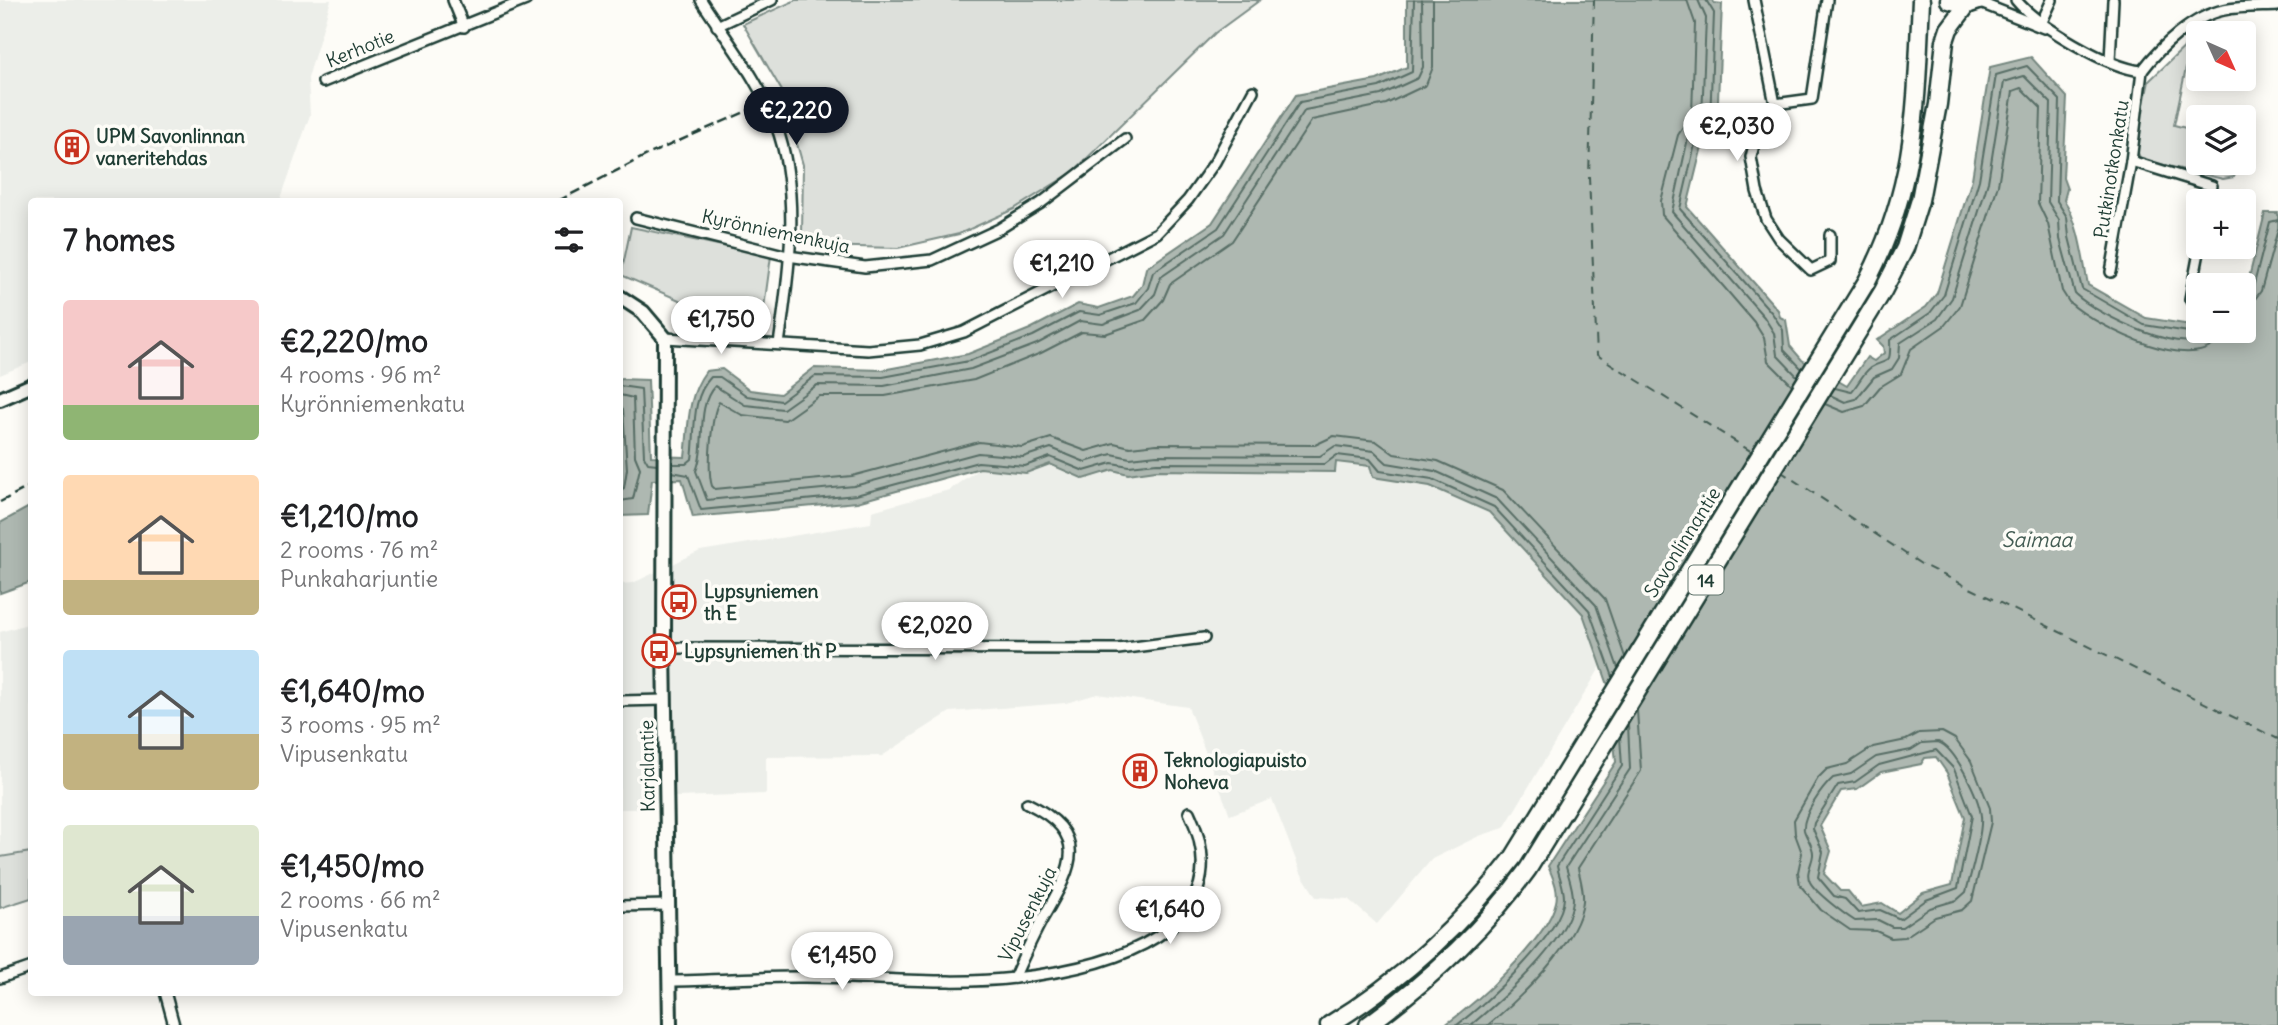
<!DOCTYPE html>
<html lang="en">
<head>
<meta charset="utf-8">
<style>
	body { margin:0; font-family:Delius,sans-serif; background:#f6f6f6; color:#202124; height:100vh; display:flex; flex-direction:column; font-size:26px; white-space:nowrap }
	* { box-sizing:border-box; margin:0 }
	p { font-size:23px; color:#757577 }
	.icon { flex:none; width:38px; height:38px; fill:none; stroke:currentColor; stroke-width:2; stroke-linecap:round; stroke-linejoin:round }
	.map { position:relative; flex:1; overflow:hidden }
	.panel { position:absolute; left:28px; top:198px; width:595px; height:798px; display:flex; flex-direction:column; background:#fff; border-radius:7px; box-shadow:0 4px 18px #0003 }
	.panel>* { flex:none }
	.needle { width:46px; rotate:135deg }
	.controls { position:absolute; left:2186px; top:21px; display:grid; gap:14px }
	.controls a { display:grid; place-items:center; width:70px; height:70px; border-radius:7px; background:#fff; box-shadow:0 4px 18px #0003; font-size:35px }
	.price { position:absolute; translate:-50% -60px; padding:0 16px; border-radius:24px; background:#fff; color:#222; font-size:23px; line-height:46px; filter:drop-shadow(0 2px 4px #0008) }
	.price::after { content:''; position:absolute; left:50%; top:42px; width:21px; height:16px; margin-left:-10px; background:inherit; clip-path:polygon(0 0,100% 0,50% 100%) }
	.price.active { background:#111827; color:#fff }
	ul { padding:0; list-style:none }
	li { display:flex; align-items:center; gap:21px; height:175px; padding:0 35px }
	li span { display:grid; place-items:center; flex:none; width:196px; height:140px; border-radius:7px; color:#555 }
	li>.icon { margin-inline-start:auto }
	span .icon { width:84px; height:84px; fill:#fffc; stroke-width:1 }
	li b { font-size:30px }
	h2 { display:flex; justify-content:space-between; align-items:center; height:84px; padding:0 35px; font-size:30px }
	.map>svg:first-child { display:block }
	.built { fill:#eceee9 }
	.green { fill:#dde0db; stroke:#7e8e88; stroke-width:2 }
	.water { fill:#aeb8b1; stroke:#75877f; stroke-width:2; fill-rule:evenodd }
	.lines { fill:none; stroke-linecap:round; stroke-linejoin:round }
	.shore { stroke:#586e66; stroke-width:2 }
	.ferry { stroke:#435c53; stroke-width:2; stroke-dasharray:9 7; stroke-linecap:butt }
	.street-casing { stroke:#1f3d34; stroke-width:14 }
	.secondary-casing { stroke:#1f3d34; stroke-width:18 }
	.highway-casing { stroke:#1f3d34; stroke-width:21 }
	.street { stroke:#fdfcf7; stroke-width:9 }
	.secondary { stroke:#fdfcf7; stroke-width:12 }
	.highway { stroke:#fdfcf7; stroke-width:16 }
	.rail { stroke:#1f3d34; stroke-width:2.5; stroke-dasharray:10 5; stroke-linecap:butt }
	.labels { text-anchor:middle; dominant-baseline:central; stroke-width:7; stroke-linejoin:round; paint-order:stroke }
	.shield { fill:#fdfcf7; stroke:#62766e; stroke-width:2 }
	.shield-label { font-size:18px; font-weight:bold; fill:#1f3d34 }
	.street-label { font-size:19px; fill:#1f3d34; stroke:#fdfcf7 }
	.poi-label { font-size:19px; font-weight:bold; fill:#1f3d34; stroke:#fdfcf7; text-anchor:start }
	.water-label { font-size:21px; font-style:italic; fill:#435c53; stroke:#fdfcf7 }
</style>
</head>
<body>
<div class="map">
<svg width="2278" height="1025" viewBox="0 0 2278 1025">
	<rect width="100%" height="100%" fill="#fdfcf7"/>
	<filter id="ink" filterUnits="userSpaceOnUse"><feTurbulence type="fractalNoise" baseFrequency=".0143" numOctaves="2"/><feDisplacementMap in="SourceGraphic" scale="14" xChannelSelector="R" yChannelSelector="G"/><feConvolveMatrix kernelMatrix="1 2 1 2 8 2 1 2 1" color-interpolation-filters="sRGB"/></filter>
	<g filter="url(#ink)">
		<g class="built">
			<polygon points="0,0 331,0 308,78 310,115 280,201 32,201 31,362 0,375"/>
			<polygon points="1335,462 1370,466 1373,477 1430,486 1489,512 1583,614 1601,666 1504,828 1479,836 1432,859 1377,924 1348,899 1316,897 1301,873 1272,799 1230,815 1188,707 1097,694 1066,703 950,712 882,756 766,757 766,794 676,797 635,809 620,809 620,584 633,583 700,551 871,523 872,511 949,490 980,468 1026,473 1050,464 1084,479 1113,470 1128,474 1156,470 1335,471"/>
			<polygon points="31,623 31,852 0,857 0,632"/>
		</g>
		<g class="green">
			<polygon points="796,0 1260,0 1215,33 1073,172 1014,209 959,234 898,248 815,246 802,236 803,165 782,91 743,24"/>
			<polygon points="2192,40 2174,125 2198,131 2198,163 2239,163 2234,177 2223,179 2147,161 2140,158 2135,146 2149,81"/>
			<polygon points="631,227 771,256 763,315 714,315 621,275"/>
			<polygon points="31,852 31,898 0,908 0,857"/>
		</g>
		<g class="water">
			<path d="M1407,0H1713L1714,3L1722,4L1717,125L1703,142L1687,207L1778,310L1780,317L1786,320L1790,346L1802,360L1847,386L1867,357L1874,361L1884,353L1883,346L1877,340L1926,307L1937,293L1972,179L1990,67L2031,57L2067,97L2063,178L2067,189L2064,200C2078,220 2083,259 2088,285L2146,318L2198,326V331H2244V298L2265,213H2278V1025H1445C1476,1003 1548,939 1556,902C1559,890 1553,878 1548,866L1616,762L1608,685L1583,614L1489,512L1430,486L1373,477L1370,466L1336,462L1335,472L1156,470L1128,474L1113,470L1084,479L1050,464L1026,473L980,468L857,502L693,517L682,479L652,480L648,515L620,516V379L648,380L651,456L685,457C689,426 686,398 706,371L722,369L750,390L780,394L814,368L882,370L968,354L1030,329L1078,304L1099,308L1133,296L1142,285L1146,268L1212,223L1296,95L1377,80L1407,67ZM1936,757L1947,773L1965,817L1952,885L1923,893L1898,913L1882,903L1861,907L1848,891H1840L1824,874L1831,851L1820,826L1841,791L1857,789L1881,772L1921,764L1925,758Z"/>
			<polygon points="31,506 31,582 0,593 0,523"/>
		</g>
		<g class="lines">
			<g class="shore">
				<path d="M1422,0L1423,67L1418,78L1381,95L1305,110L1224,234L1161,277L1155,294L1140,310L1103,324L1080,321L1037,344L971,369L884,386L817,385L783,409L745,405L715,386C695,407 707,445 696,471L707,500L854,486L978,453L1023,457L1051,448L1085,462L1112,454L1130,458L1157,455L1320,456L1335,446L1374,451L1387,463L1435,471L1497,499L1596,605L1618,668"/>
				<path d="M1433,0V67L1426,85L1386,104L1312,120L1232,241L1170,284L1163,300L1145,320L1105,334L1082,332L1041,353L974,380L885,396H819L785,420L742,415L719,402C711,415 707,471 712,486L715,489L852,476L979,442L1022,447L1051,438L1086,451L1114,443L1130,447L1157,444L1315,445L1334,436L1376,441L1394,454L1438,461L1503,490L1605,599L1625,657"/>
				<polyline points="1687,0 1695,23 1692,114 1678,135 1661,201 1662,215 1754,322 1764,338 1768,361 1792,385"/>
				<polyline points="1698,0 1706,18 1702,118 1688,138 1672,212 1764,317 1774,333 1777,355 1797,376"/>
				<polyline points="1706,0 1714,13 1710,122 1696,140 1680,209 1772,313 1783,330 1784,350 1802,369"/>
				<polyline points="2244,293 2253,288 2270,222 2278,220"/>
				<polyline points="2244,302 2255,299 2261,291 2278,229"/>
				<polyline points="620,386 641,389 644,456 648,463 657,464"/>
				<path d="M1835,388L1851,392C1857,386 1863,373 1870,368C1888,357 1891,368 1890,340L1930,313L1944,295L1979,180L1996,75L2027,66L2060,100L2057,201L2067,217L2069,237L2082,289L2144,325L2195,333L2202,331"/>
				<polyline points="620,395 633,398 635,456 640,468 633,499 620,501"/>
				<path d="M1830,395L1845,402L1856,399L1874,377L1892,369L1899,358L1900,343L1937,319L1952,298L1988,182L2004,82L2024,76L2051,103L2048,202L2059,220L2060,239L2075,294C2096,314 2193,363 2212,331"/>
				<path d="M1825,404L1844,412L1864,406L1880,387L1901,374L1911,349L1944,326L1960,306L1998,185L2013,91L2021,88L2041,108L2038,203L2048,224L2062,291L2069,302C2095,326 2205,383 2223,331"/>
				<polyline points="620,406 623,409 627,469 624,488 620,490"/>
				<path d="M672,464H686L692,459C696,431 690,399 711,377H720L747,396L781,401L815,376L883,377L969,361L1033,336L1079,312L1100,315L1136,303L1148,288L1153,272L1218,228L1300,102L1379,87L1412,72L1414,0"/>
				<polyline points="672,472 688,475 701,510 856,495 978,462 1025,466 1050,457 1084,471 1112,463 1129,466 1157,463 1325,464 1337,455 1370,459 1380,471 1432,479 1494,507 1589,610 1613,677"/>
				<polygon points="1942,732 1955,739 1971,761 1990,808 1991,822 1972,901 1962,910 1935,917 1905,937 1891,938 1876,931 1850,930 1821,910 1800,885 1798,872 1802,853 1795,834 1794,820 1818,778 1827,769 1847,764 1873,747 1906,740 1919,733"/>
				<path d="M1938,742C1955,747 1979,797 1981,816C1983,833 1971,874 1966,892L1957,900L1930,908L1902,927H1892L1878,920L1855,921C1844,914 1816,893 1810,882C1805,872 1812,865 1813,855C1814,846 1806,838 1804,830C1802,815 1823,787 1833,778L1851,774L1876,757L1911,750L1922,743Z"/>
				<polygon points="1936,750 1954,769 1972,816 1958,888 1926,900 1900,919 1880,910 1858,913 1845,899 1834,896 1818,877 1823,852 1813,829 1814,823 1838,785 1855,782 1879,765"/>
				<path d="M1457,1025C1485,1004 1563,933 1564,898C1564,886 1559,877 1557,866L1622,766L1620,737"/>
				<path d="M1471,1025C1501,1000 1571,940 1573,899C1573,888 1569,878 1566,867L1630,769L1628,724"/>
				<path d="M1488,1025C1518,1000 1580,942 1583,901C1584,890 1580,878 1578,868L1641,771L1637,710"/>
			</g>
			<g class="ferry">
				<polyline points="1594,0 1589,177 1597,355 1752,452"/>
				<polyline points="1780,471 1921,564 2278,739"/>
			</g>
			<defs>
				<g id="street">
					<polyline points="453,0 464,27"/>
					<path d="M701,0C727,41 759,79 776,125C801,192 789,275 779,344"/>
					<polyline points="1754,0 1775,104 1755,141 1751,157 1757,191 1766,219 1779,239 1811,270 1830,261 1830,235"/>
					<path d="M2016,0C2037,26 2109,68 2142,71C2160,47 2193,16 2224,10C2241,6 2260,7 2278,6"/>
					<polyline points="1978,2 2044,28"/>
					<polyline points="717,26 772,0"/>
					<polyline points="2040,26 2052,0"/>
					<polyline points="2110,61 2113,0"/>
					<polyline points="323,82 526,0"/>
					<polyline points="1775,104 1812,99 1827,0"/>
					<polyline points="2131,161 2212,186 2209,201"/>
					<polyline points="636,218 788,256 865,267 932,260 999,229 1041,203 1125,139"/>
					<polyline points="2111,272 2131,161 2142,71"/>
					<polyline points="2190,299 2200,247"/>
					<polyline points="665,338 868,350 920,345 964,332 1157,233 1188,200 1215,162 1253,91"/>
					<polyline points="664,648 1118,649 1204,638"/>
					<polyline points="620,701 665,700"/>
					<polyline points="620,906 668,905"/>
					<polyline points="0,978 32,967"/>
					<path d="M1014,978C1023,958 1032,938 1043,918C1071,869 1093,835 1027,803"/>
					<path d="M669,981C711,981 754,977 797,977C866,976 947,986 1015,978C1106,968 1246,932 1189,812"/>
					<polyline points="165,992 174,1025"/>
				</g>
				<g id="secondary">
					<polyline points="620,297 643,312 665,338 664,648 670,1025"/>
					<polyline points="0,399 32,385"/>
				</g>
				<g id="highway">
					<polyline points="1949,0 1967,5 1982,0"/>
					<path d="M1329,1025C1401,981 1462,925 1513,858L1867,281C1917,185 1916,105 1921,0"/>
					<path d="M1368,1025C1430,980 1483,931 1528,869L1883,291L1905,248L1920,200L1938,104L1945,41L1949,29L1967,5"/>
				</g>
			</defs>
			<use href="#street" class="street-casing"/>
			<use href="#secondary" class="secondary-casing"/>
			<use href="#highway" class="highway-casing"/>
			<use href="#street" class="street"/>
			<use href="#secondary" class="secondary"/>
			<use href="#highway" class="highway"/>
			<g class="rail">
				<polyline points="558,201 647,155 754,108"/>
				<polyline points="0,502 32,485"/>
			</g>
		</g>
	</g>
	<defs>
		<symbol id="building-ring" viewBox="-11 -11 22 22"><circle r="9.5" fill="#fdfcf7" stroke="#c8321e" stroke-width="1.5"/><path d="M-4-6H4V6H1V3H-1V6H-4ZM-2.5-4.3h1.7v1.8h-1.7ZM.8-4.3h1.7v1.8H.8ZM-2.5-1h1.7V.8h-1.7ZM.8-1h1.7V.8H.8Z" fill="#c8321e"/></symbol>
		<symbol id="bus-ring" viewBox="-11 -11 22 22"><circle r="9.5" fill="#fdfcf7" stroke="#c8321e" stroke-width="1.5"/><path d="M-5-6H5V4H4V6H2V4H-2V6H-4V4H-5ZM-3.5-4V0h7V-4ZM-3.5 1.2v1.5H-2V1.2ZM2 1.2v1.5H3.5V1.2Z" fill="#c8321e"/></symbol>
	</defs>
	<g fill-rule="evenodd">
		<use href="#building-ring" x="53" y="128" width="38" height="38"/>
		<use href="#bus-ring" x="660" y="583" width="38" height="38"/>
		<use href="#bus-ring" x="640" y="632" width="38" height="38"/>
		<use href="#building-ring" x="1121" y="752" width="38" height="38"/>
	</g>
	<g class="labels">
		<rect class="shield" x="1688.5" y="565.5" width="35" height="29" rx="5"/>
		<g class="shield-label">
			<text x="1706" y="580">14</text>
		</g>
		<g class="street-label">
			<text transform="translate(360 48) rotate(-22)">Kerhotie</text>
			<text transform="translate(2111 169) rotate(-81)">Putkinotkonkatu</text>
			<text transform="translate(776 231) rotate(12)">Kyrönniemenkuja</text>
			<text transform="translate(1682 542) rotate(-58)">Savonlinnantie</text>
			<text transform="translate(647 766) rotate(-91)">Karjalantie</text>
			<text transform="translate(1027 914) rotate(-63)">Vipusenkuja</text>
		</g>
		<g class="poi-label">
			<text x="96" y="136">UPM Savonlinnan<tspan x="96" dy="22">vaneritehdas</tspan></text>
			<text x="704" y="591">Lypsyniemen<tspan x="704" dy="22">th E</tspan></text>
			<text x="684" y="651">Lypsyniemen th P</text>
			<text x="1164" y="760">Teknologiapuisto<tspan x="1164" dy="22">Noheva</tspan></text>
		</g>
		<g class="water-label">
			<text x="2037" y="539">Saimaa</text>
		</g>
	</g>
</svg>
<div class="controls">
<a><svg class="needle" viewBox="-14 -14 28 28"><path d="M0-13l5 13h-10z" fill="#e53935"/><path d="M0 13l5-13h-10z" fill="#757577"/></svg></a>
<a><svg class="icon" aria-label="layers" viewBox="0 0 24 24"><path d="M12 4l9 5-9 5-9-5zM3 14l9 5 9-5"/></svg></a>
<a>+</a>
<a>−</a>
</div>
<b class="price active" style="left:796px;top:147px">€2,220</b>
<b class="price" style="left:1737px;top:163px">€2,030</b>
<b class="price" style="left:1062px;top:300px">€1,210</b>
<b class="price" style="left:721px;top:356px">€1,750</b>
<b class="price" style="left:935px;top:662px">€2,020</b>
<b class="price" style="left:1170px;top:946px">€1,640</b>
<b class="price" style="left:842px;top:992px">€1,450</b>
<section class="panel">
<h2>7 homes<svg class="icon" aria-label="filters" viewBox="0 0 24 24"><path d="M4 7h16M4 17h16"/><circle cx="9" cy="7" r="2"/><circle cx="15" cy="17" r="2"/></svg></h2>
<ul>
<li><span style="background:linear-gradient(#f6c9c9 75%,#8fb573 0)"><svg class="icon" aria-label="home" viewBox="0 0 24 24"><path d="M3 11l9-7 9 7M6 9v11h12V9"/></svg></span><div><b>€2,220/mo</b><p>4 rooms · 96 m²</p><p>Kyrönniemenkatu</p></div></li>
<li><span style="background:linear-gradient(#ffd9b3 75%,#c2b280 0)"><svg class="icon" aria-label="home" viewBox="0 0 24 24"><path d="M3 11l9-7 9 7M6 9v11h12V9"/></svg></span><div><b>€1,210/mo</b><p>2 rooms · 76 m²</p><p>Punkaharjuntie</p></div></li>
<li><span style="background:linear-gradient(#bfe0f5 60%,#c2b280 0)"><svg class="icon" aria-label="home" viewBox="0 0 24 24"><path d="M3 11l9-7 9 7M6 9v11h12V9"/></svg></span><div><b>€1,640/mo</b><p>3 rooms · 95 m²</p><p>Vipusenkatu</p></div></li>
<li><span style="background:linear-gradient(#dfe7d0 65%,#9aa5b1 0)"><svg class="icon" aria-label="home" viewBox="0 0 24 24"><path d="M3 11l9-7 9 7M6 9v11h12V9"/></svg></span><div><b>€1,450/mo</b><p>2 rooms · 66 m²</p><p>Vipusenkatu</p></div></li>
</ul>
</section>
</div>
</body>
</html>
